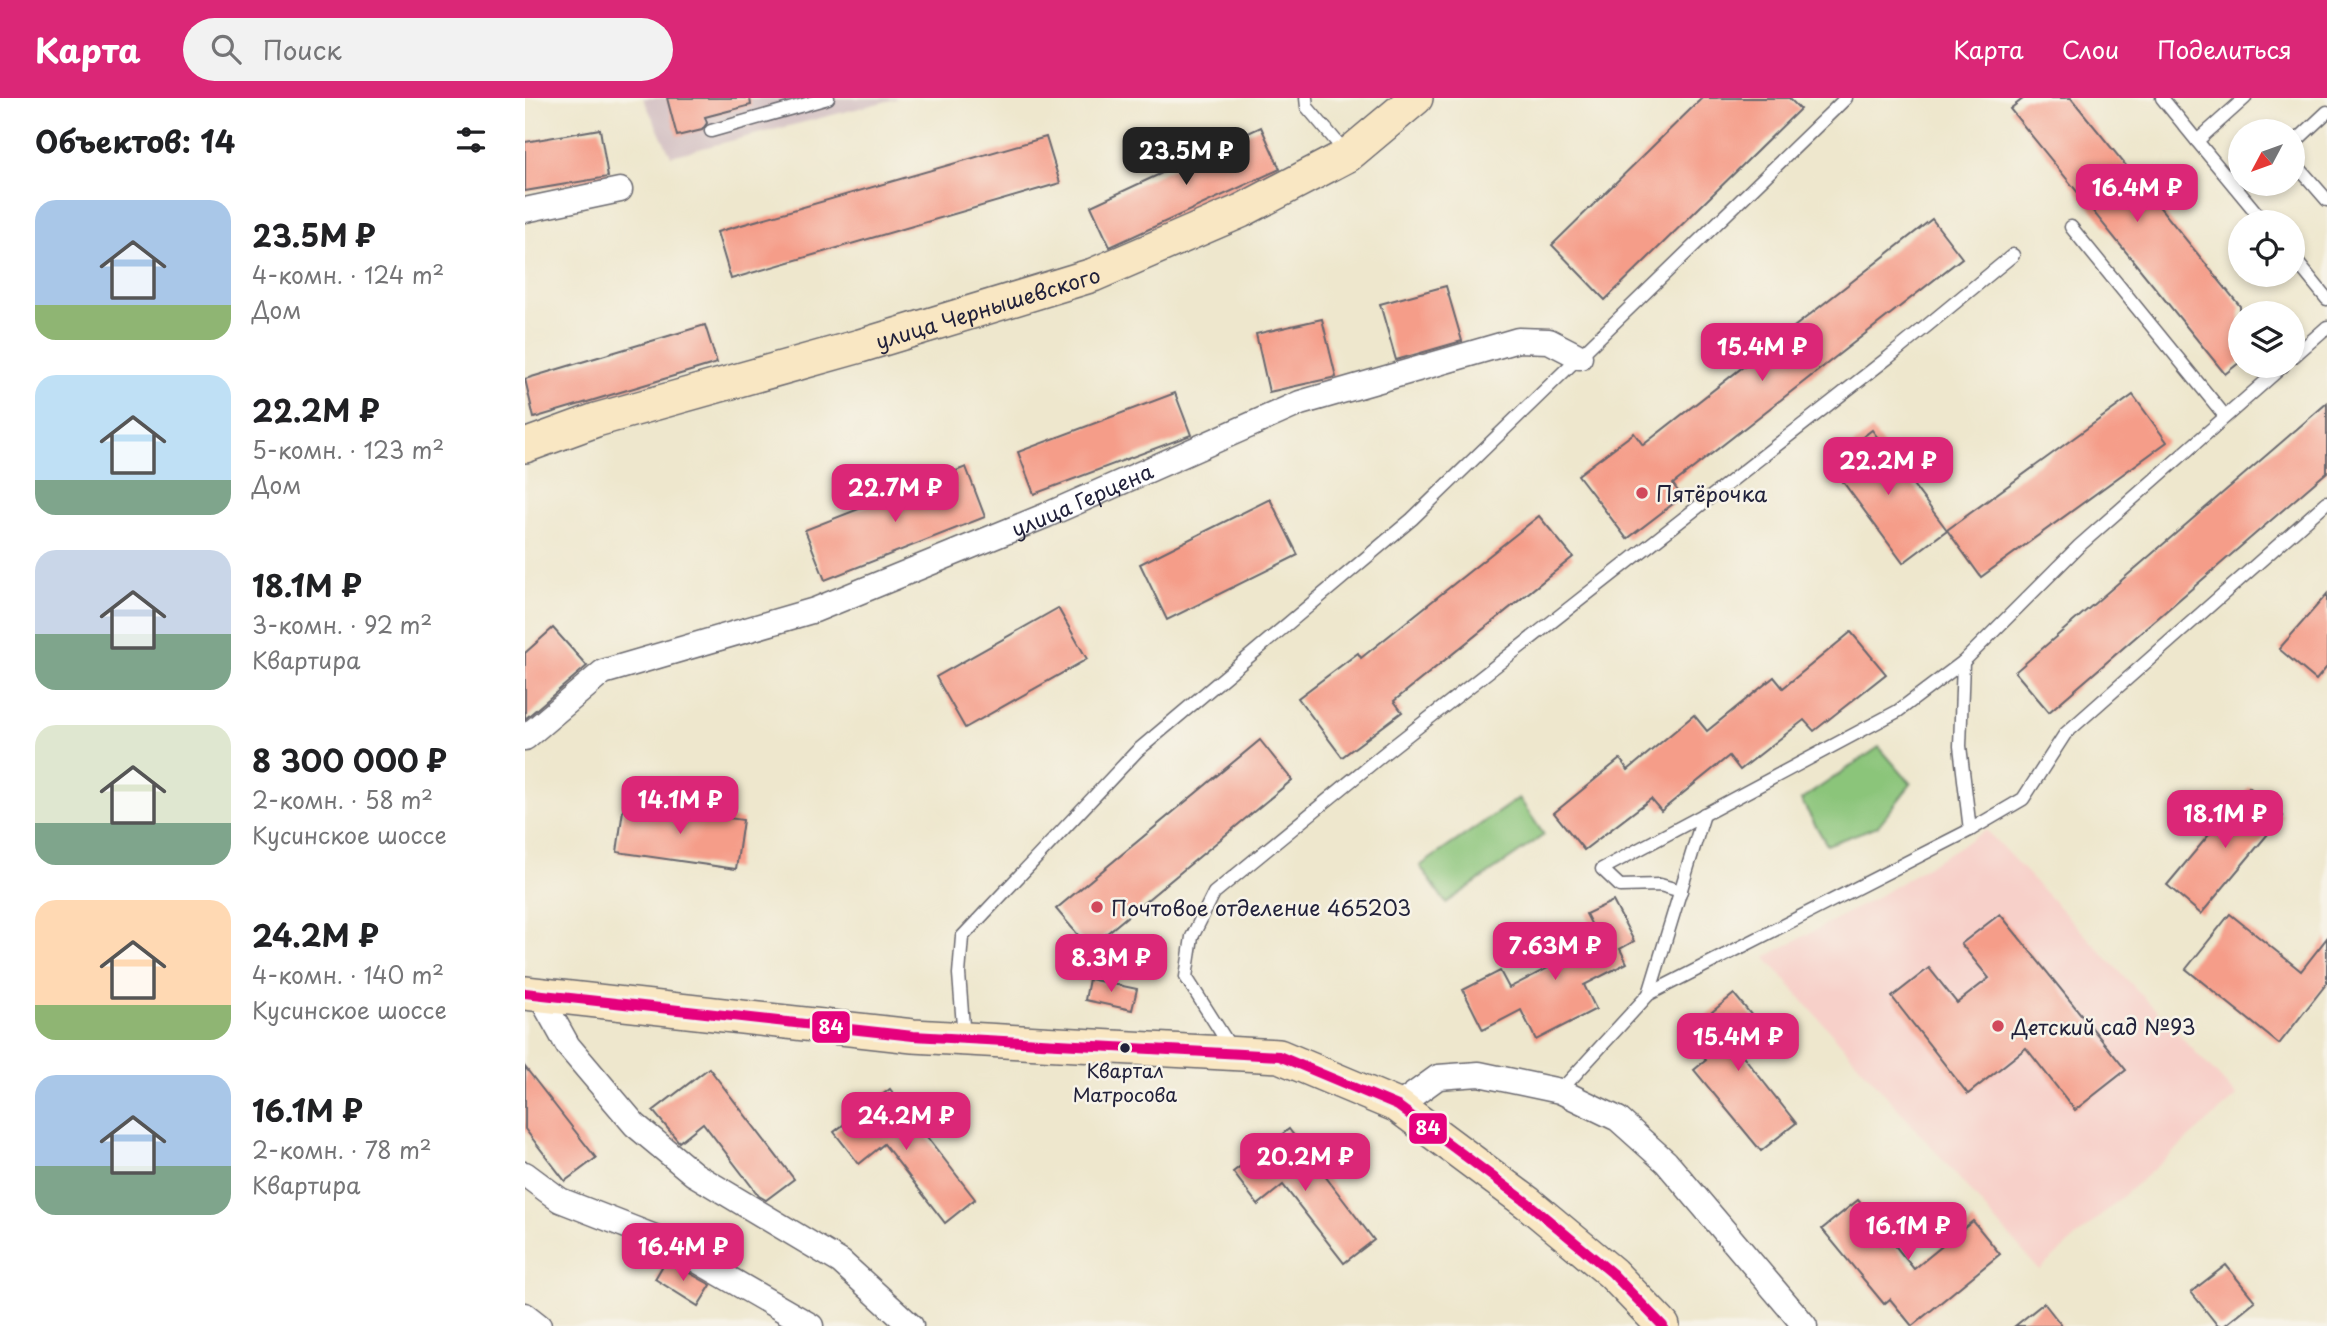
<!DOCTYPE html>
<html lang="ru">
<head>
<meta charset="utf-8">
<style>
	body { margin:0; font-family:"Playpen Sans",sans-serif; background:#f2f2f2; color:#202124; height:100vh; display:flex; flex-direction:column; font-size:26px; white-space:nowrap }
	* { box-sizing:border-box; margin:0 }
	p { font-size:23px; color:#757577 }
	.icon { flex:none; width:38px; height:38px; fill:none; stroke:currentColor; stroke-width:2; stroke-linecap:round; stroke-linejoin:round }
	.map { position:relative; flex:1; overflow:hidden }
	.side { display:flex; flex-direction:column; background:#fff; width:525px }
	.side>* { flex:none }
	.needle { width:46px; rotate:229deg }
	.tools { position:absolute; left:1703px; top:21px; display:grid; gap:14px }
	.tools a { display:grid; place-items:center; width:77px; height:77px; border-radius:50%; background:#fff; box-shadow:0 4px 10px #0003; font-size:35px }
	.price { position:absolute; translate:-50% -60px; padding:0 16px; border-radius:14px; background:#db2777; color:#fff; font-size:23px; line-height:46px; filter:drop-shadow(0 2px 4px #0008) }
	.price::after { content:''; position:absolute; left:50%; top:42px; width:21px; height:16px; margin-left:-10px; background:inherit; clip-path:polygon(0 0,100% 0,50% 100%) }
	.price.on { background:#222; color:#fff }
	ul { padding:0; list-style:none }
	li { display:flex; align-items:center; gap:21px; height:175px; padding:0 35px }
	li span { display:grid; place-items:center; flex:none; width:196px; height:140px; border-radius:21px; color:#555 }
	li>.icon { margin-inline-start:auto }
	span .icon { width:84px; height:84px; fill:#fffc; stroke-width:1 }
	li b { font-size:30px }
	h2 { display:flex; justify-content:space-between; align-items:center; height:84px; padding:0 35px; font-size:30px }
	header { display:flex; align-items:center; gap:42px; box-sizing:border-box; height:98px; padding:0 35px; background:#db2777; color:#fff }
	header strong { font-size:33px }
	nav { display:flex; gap:38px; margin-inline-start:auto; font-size:24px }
	.search { width:490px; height:63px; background:#f2f2f2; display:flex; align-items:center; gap:18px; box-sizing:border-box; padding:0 24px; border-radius:38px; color:#757577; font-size:26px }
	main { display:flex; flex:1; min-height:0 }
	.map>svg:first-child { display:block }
	.built { fill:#f7d0c9 }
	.industrial { fill:#d2bec1 }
	.green { fill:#8bc57a; stroke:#56745a; stroke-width:2 }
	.building { fill:#f59d89 }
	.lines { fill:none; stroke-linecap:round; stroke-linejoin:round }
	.service-casing { stroke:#69676e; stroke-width:15 }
	.minor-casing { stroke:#69676e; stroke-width:27 }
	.secondary-casing { stroke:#69676e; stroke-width:36 }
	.service { stroke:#fff; stroke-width:12 }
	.minor { stroke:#fff; stroke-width:24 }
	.secondary { stroke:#f9e7c3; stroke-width:33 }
	.bus-1-casing { stroke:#f7f3e8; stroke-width:16 }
	.bus-1 { stroke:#e5007d; stroke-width:10 }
	.poi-dot { fill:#d1495b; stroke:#f7f3e8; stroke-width:2.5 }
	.bus-dot { fill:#22223b; stroke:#f7f3e8; stroke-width:2.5 }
	.labels { text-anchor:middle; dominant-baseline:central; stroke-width:5; stroke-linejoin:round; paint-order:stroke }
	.bus-label { font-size:19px; fill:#22223b; stroke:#f7f3e8 }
	.street-label { font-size:21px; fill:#22223b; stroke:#f7f3e8 }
	.poi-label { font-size:21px; fill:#22223b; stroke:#f7f3e8; text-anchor:start }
	.line-badge { stroke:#f7f3e8; stroke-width:2.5 }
	.badge-label { font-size:19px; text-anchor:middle; font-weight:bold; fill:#fff }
</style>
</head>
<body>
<header>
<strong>Карта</strong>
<div class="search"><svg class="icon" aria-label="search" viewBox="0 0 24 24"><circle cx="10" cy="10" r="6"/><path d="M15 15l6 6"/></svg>Поиск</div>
<nav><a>Карта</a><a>Слои</a><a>Поделиться</a></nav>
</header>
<main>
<section class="side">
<h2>Объектов: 14<svg class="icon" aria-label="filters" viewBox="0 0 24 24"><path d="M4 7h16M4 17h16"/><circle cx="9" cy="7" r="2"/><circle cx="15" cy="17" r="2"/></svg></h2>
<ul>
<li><span style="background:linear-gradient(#a9c7e8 75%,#8fb573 0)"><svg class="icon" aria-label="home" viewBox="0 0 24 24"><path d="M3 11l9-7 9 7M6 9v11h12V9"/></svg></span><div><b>23.5M ₽</b><p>4-комн. · 124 m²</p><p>Дом</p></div></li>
<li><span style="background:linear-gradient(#bfe0f5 75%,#7fa58c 0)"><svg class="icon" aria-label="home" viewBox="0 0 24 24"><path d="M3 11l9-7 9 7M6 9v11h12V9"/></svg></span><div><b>22.2M ₽</b><p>5-комн. · 123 m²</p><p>Дом</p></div></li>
<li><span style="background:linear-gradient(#c9d6e8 60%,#7fa58c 0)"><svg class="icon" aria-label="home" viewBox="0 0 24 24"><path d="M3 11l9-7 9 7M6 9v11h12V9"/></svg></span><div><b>18.1M ₽</b><p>3-комн. · 92 m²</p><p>Квартира</p></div></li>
<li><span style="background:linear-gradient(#dfe7d0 70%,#7fa58c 0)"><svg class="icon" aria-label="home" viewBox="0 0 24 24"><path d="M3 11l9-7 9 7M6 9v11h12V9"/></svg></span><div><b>8 300 000 ₽</b><p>2-комн. · 58 m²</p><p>Кусинское шоссе</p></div></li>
<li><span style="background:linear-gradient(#ffd9b3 75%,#8fb573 0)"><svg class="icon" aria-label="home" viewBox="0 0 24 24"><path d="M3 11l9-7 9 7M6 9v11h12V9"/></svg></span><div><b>24.2M ₽</b><p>4-комн. · 140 m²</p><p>Кусинское шоссе</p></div></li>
<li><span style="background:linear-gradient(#a9c7e8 65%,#7fa58c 0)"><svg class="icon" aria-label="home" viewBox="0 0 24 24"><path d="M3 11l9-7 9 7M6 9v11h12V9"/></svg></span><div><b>16.1M ₽</b><p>2-комн. · 78 m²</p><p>Квартира</p></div></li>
</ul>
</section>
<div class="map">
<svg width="1802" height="1228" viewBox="0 0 1802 1228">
	<rect width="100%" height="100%" fill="#f7f3e8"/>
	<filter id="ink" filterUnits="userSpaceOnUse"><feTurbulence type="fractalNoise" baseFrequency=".0143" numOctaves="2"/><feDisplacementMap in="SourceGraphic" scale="14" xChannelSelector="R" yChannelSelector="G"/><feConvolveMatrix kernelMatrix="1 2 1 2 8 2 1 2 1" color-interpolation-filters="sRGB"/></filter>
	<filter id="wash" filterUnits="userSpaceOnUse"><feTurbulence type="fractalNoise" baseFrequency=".00686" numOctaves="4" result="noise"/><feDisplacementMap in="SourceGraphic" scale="28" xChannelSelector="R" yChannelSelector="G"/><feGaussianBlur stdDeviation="1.57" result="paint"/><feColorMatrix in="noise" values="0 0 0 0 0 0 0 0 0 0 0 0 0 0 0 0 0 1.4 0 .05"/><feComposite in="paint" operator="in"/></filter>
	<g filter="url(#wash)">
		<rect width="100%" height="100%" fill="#eee7cd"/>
		<polygon class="built" points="1461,732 1712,998 1514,1172 1240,859 1354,798"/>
		<polygon class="industrial" points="118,0 374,0 146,58"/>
		<g class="green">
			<polygon points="1354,649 1386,686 1353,728 1302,747 1276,702"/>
			<polygon points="994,700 1019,737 921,805 895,768"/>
		</g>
		<g id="blocks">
			<g class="building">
				<polygon points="142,0 225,0 226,7 180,19 182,25 177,32 152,38"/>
				<polygon points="1177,0 1264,0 1275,11 1080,202 1027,147"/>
				<polygon points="1499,0 1546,0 1715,208 1715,264 1700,276 1485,11"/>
				<polygon points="736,29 755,71 585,149 566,108"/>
				<polygon points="75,31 83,79 0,93 0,44"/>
				<polygon points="521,39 535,85 206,181 192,134"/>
				<polygon points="1407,121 1437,160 1148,386 1157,399 1102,441 1053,377 1109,335 1118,347"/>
				<polygon points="921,188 937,243 871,262 855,206"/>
				<polygon points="797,221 811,279 744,294 731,236"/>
				<polygon points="180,227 192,265 9,320 0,281"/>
				<polygon points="650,295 666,337 509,396 493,354"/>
				<polygon points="1608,297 1642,344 1456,479 1422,432"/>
				<polygon points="1802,305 1802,374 1524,614 1490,574"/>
				<polygon points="1347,332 1422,432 1378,465 1304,365"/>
				<polygon points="441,369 460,419 300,482 280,432"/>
				<polygon points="745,401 773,457 642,522 615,466"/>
				<polygon points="1014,418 1048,459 869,603 877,614 817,659 773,600 833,555 836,560"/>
				<polygon points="1802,496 1802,569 1791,582 1754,551"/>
				<polygon points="533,510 562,561 440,630 411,579"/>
				<polygon points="28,530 62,568 0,621 0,555"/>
				<polygon points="1326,534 1361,576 1289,633 1279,622 1215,672 1204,658 1136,713 1126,701 1059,752 1029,715 1095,661 1103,672 1169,617 1182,633 1249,579 1258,590"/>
				<polygon points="735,642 767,682 564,850 531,811"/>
				<polygon points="1724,689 1758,718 1676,816 1642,787"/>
				<polygon points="99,705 218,722 211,771 92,754"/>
				<polygon points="1088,803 1109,843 1095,851 1102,865 1059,887 1071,911 1011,942 996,912 958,932 938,892 975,873 984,890 1075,843 1061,816"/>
				<polygon points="1475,816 1601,972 1550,1012 1501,950 1443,996 1367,899 1404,870 1432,905 1464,880 1436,846"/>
				<polygon points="1705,816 1776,873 1802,840 1802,885 1754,946 1661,871"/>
				<polygon points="564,881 612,891 607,912 560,902"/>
				<polygon points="1209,896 1237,930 1212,950 1271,1025 1236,1053 1169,972 1181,962 1160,936"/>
				<polygon points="0,969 71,1060 40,1083 0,1031"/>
				<polygon points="184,970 269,1081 241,1102 234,1098 178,1025 154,1044 128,1013"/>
				<polygon points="365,991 450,1101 420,1125 359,1046 334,1066 309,1034"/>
				<polygon points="764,1031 849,1142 819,1165 758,1087 733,1107 708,1074"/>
				<polygon points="1333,1102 1389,1171 1448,1123 1475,1156 1387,1228 1365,1201 1359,1206 1297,1131"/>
				<polygon points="141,1162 186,1187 173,1208 130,1181"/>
				<polygon points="1701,1167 1730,1203 1699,1228 1693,1228 1666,1194"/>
				<polygon points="1519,1205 1537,1228 1490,1228"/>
			</g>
		</g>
	</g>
	<g filter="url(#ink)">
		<use href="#blocks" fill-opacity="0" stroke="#69676e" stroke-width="2"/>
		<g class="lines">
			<defs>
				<g id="service">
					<polyline points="781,0 782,9 823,57"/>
					<polyline points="1637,0 1672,43"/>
					<polyline points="1720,0 1672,43 1739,124"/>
					<polyline points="186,33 303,0"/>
					<polyline points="1768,46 1802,14"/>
					<polyline points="1768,63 1802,102"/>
					<polyline points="1546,129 1700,318"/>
					<polyline points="1768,159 1802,201"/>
					<polyline points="1768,259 1802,229"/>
					<polyline points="1445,732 1498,701 1540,636 1802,404"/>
					<polyline points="1156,793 1135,787 1095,788 1077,771 1373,613 1438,564 1554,448 1758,268"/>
					<polyline points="1124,896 1179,716"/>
					<polyline points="439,941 434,876 437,839 612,653 887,421 1321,0"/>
					<polyline points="706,950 661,879 667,839 689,795 861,654 1364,259 1488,157"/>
					<polyline points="1035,993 1124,896 1445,732 1435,648 1438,564"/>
				</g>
				<g id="minor">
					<polyline points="0,112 95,92"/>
					<path id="s1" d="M0,640L78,574L290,512L522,417L775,305L993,242L1024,243L1055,259"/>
					<polyline points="14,896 43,948 110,1027 169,1076 316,1164 386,1228"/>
					<polyline points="873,1008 913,979 954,976 1035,993 1093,1021 1141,1064 1280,1228"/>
					<polyline points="0,1076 35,1102 135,1141 286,1228"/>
					<polyline points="0,1217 14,1228"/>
				</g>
				<g id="secondary">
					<path id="s2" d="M0,348L71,322L335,248L568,177L716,113L823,57L891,0"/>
					<polyline points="0,895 388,938 754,958 873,1008 1003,1105 1087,1175 1138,1228"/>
				</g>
			</defs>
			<use href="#service" class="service-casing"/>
			<use href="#minor" class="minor-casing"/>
			<use href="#secondary" class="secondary-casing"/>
			<use href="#service" class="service"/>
			<use href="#minor" class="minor"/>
			<use href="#secondary" class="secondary"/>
			<defs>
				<polyline id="bus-1" points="0,895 388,938 754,958 873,1008 1003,1105 1087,1175 1138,1228"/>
			</defs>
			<use href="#bus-1" class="bus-1-casing"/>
			<use href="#bus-1" class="bus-1"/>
		</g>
	</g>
	<g class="poi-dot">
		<circle cx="1117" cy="395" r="7"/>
		<circle cx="572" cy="809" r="7"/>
		<circle cx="1473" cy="928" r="7"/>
	</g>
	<circle class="bus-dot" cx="600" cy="950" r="6"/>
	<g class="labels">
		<g class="bus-label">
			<text x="600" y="972">Квартал<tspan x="600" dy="24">Матросова</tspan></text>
		</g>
		<g class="street-label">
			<text stroke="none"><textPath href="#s2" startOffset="483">улица Чернышевского</textPath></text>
			<text stroke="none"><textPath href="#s1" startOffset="612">улица Герцена</textPath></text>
		</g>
		<g class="poi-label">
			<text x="1131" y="395">Пятёрочка</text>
			<text x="586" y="809">Почтовое отделение 465203</text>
			<text x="1487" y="928">Детский сад №93</text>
		</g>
	</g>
	<g class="line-badge">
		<rect x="286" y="912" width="40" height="34" rx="7" fill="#e5007d"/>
		<rect x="883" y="1014" width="40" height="33" rx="7" fill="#e5007d"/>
	</g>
	<g class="badge-label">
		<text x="306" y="936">84</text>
		<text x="903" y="1037">84</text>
	</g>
</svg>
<div class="tools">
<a><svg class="needle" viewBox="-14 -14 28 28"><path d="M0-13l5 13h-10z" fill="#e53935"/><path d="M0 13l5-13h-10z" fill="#757577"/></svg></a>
<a><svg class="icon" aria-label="locate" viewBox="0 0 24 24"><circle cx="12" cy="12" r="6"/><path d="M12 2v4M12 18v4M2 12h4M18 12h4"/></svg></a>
<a><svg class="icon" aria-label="layers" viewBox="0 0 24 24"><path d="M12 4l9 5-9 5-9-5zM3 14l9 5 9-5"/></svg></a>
</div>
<b class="price on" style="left:661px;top:89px">23.5M ₽</b>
<b class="price" style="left:1612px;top:126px">16.4M ₽</b>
<b class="price" style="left:1237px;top:285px">15.4M ₽</b>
<b class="price" style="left:1363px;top:399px">22.2M ₽</b>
<b class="price" style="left:370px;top:426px">22.7M ₽</b>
<b class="price" style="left:155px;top:738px">14.1M ₽</b>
<b class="price" style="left:1700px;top:752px">18.1M ₽</b>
<b class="price" style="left:1030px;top:884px">7.63M ₽</b>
<b class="price" style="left:586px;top:896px">8.3M ₽</b>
<b class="price" style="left:1213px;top:975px">15.4M ₽</b>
<b class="price" style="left:381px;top:1054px">24.2M ₽</b>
<b class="price" style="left:780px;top:1095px">20.2M ₽</b>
<b class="price" style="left:1383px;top:1164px">16.1M ₽</b>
<b class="price" style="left:158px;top:1185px">16.4M ₽</b>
</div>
</main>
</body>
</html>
